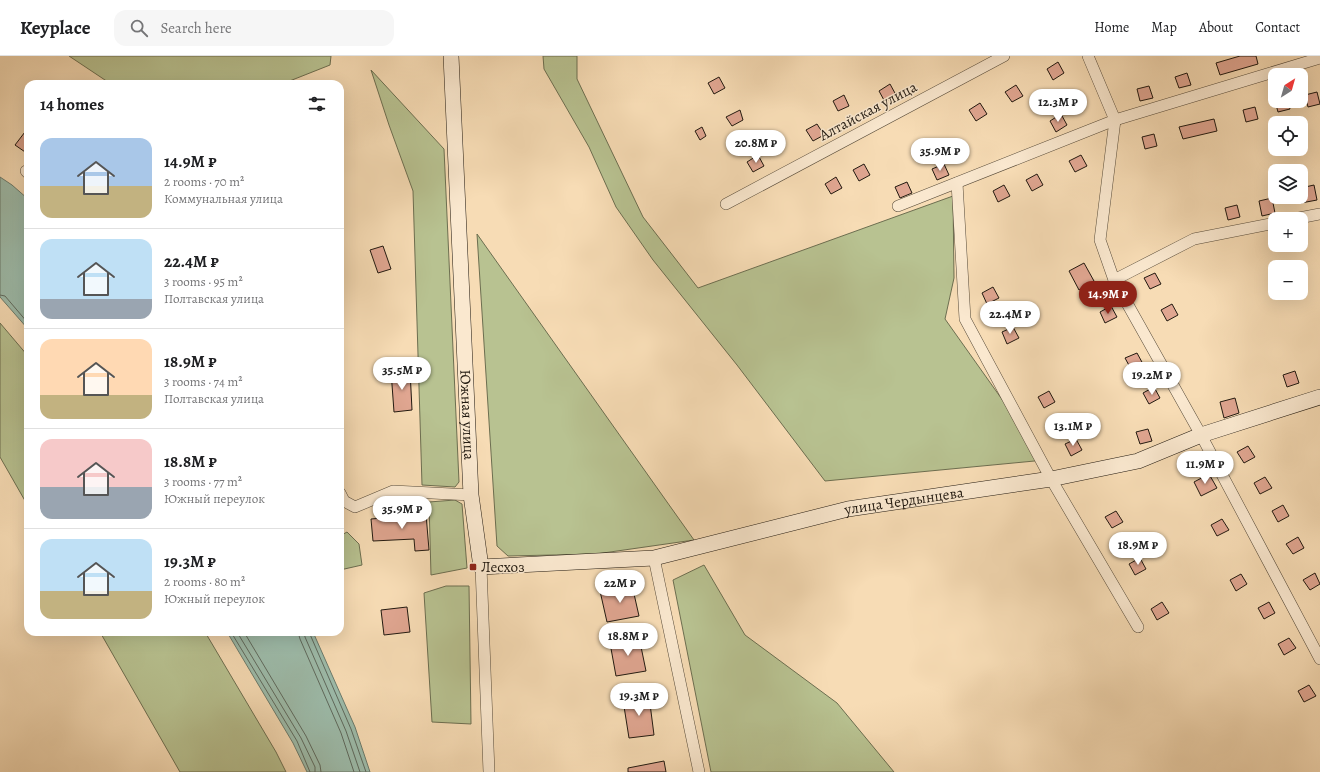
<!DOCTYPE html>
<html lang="en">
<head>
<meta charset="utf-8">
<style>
	body { margin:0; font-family:Alegreya,serif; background:#f6f6f6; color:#202124; height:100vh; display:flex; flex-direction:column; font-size:15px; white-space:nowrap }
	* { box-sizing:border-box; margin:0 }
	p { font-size:13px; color:#757577 }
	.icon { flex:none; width:22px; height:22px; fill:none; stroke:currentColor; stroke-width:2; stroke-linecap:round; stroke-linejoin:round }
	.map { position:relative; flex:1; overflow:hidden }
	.panel { position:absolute; left:24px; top:24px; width:320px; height:556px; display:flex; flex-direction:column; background:#fff; border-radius:12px; box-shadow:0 4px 16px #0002 }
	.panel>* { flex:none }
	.needle { width:26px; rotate:37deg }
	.controls { position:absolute; left:1268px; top:12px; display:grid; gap:8px }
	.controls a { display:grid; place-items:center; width:40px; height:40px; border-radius:8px; background:#fff; box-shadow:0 4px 16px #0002; font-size:20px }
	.price { position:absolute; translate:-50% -34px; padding:0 9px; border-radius:14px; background:#fff; color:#222; font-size:13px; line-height:26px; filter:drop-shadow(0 1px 2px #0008) }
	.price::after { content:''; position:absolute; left:50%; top:24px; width:12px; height:9px; margin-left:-6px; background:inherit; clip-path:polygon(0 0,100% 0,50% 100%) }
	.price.on { background:#8f2418; color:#fff }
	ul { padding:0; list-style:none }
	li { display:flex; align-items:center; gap:12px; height:100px; padding:0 16px }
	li+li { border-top:1px solid #e0e0e0 }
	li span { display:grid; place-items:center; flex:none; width:112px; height:80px; border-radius:12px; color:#555 }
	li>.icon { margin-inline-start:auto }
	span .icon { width:48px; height:48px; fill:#fffc; stroke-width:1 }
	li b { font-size:17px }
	h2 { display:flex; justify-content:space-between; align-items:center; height:48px; padding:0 16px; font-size:17px }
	header { display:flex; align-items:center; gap:24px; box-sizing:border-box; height:56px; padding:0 20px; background:#fff; border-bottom:1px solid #e0e0e0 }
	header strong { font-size:19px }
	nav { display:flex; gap:22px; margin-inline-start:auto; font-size:14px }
	.search { width:280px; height:36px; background:#f6f6f6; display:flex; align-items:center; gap:10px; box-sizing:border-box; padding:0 14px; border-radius:12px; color:#757577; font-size:15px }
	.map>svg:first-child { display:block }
	.green { fill:#b8c291; stroke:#6c6e50 }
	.water { fill:#9dbcab; stroke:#6b7b6d }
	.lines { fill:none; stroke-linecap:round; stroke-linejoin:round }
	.shore { stroke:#5f6a5e; stroke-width:1 }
	.building { fill:#e0a691; stroke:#211910 }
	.street-casing { stroke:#564a39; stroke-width:12 }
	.secondary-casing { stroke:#211910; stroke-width:16 }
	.street { stroke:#fae8cf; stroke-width:11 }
	.secondary { stroke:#fae8cf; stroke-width:15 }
	.poi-dot { fill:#8f2418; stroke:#fae8cf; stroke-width:1.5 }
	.labels { text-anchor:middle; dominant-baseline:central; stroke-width:3; stroke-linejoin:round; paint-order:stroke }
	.street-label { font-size:15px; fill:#211910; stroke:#fae8cf }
	.poi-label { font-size:15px; fill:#211910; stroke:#fae8cf; text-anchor:start }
</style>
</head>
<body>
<header>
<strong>Keyplace</strong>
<div class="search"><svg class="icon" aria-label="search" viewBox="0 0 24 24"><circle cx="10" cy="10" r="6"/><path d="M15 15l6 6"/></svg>Search here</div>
<nav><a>Home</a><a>Map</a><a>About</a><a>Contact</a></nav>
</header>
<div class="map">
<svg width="1320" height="716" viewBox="0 0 1320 716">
	<rect width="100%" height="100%" fill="#f7dcb5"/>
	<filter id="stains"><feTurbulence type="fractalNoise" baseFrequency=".005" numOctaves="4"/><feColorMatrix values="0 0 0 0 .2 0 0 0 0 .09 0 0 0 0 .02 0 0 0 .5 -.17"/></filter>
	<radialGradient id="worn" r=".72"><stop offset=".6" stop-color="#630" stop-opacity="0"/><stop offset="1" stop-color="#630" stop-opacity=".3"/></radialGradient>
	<g class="green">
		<polygon points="69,0 331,0 330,9 282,28 111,28"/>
		<polygon points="543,0 577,0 577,23 643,161 698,232 953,140 954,222 945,263 1045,404 825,425 737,309 653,204 616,151 589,91 544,13"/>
		<polygon points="371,14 444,93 459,426 455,431 422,429 413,135 389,69"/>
		<polygon points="477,178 694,484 596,498 508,500 497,490"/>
		<polygon points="0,267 28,300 28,450 0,401"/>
		<polygon points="455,444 462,448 467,512 431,519 429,446"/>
		<polygon points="347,476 359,488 362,509 340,514 340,480"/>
		<polygon points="704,509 745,579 837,647 894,716 711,716 673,524"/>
		<polygon points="446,530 469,530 471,668 432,666 424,537"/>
		<polygon points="100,576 205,576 276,696 286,716 180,716"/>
	</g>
	<g class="water">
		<polygon points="0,121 12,129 28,143 28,273 0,241"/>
		<polygon points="227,576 313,576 355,671 370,716 307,716 293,687"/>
	</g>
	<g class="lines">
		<g class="shore">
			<polyline points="0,239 5,240 28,267"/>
			<polyline points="231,576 297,685 310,716"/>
			<polyline points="237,576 301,682 315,711 315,716"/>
			<polyline points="244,576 306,680 320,709 321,716"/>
			<polyline points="298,576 300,583 341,677 354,716"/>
			<polyline points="304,576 305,581 346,675 360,716"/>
			<polyline points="309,576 351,673 366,716"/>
		</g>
	</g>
	<g class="building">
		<polygon points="1240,0 1256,0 1258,8 1220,19 1216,7"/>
		<polygon points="1058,6 1064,17 1053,24 1047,13"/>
		<polygon points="1187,17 1191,29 1179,32 1175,21"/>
		<polygon points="719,21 725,32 714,38 708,27"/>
		<polygon points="890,28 896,39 885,46 879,35"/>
		<polygon points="1016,29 1023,40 1012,46 1005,36"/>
		<polygon points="1149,30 1153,42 1140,45 1137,33"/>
		<polygon points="1317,36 1320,48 1308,51 1305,39"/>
		<polygon points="844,39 849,50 838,55 833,45"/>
		<polygon points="1275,45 1288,45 1290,53 1278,56"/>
		<polygon points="980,47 987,58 976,65 969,54"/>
		<polygon points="1255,51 1258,63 1246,66 1243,54"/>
		<polygon points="740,54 743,64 732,70 726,61"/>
		<polygon points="1061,58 1067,69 1056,76 1050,65"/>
		<polygon points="1214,63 1217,75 1183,83 1179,71"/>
		<polygon points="817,68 824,79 813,85 806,74"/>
		<polygon points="702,71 706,80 700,84 695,75"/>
		<polygon points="28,72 28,98 15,89"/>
		<polygon points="1154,78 1157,90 1145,93 1142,81"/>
		<polygon points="758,99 764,110 753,116 747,106"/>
		<polygon points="1081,99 1087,110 1075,116 1069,105"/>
		<polygon points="864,108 870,119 859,125 853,114"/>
		<polygon points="944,108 949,119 937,124 932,113"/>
		<polygon points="1037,118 1043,129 1032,135 1026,124"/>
		<polygon points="836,121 842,132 831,138 825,128"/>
		<polygon points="907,126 912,137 900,142 895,131"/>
		<polygon points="1004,129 1010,140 998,146 993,135"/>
		<polygon points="1314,129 1317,144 1301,147 1301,132"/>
		<polygon points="1272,142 1275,157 1262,160 1259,145"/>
		<polygon points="1237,149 1240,161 1228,164 1225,152"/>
		<polygon points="383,190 391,213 378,217 370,194"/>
		<polygon points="1084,207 1094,225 1079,234 1069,215"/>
		<polygon points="1155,217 1161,228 1150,233 1144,222"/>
		<polygon points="993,231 999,242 987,248 982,237"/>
		<polygon points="1172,248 1178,259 1167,265 1161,254"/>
		<polygon points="1111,250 1117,261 1105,267 1100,256"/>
		<polygon points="1013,271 1019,282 1007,288 1002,276"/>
		<polygon points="1137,297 1143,308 1131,313 1125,302"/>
		<polygon points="410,314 412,354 394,356 391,315"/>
		<polygon points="1295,315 1299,327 1287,331 1283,319"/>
		<polygon points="1154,331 1160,342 1149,348 1143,337"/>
		<polygon points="1049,335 1055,346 1044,352 1038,341"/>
		<polygon points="1235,342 1239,357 1224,362 1220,346"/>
		<polygon points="1148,373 1152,385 1140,388 1136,376"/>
		<polygon points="1076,383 1082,394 1071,400 1065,388"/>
		<polygon points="1248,390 1255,401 1244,407 1237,396"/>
		<polygon points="1209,418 1217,432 1201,440 1194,426"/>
		<polygon points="1265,421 1272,432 1260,438 1254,427"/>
		<polygon points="1283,449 1289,460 1278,466 1272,455"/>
		<polygon points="1116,455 1123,466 1112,472 1105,461"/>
		<polygon points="426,458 429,494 415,495 414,483 373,485 371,463"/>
		<polygon points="1222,463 1229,474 1217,480 1211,469"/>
		<polygon points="1298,481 1304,492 1293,498 1286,488"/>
		<polygon points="1140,502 1146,513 1135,519 1129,508"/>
		<polygon points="1315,517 1320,528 1310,534 1303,524"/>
		<polygon points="1241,518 1247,528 1236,535 1230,524"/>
		<polygon points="632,529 639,560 607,566 600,535"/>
		<polygon points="1162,546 1169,557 1157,564 1151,553"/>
		<polygon points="1269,546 1275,557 1264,563 1258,552"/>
		<polygon points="407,551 410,576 384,579 381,554"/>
		<polygon points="639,581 646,615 616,620 610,587"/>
		<polygon points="1289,582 1296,592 1284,599 1278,588"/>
		<polygon points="1309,629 1316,640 1304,646 1298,635"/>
		<polygon points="649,640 654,679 629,682 623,644"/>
		<polygon points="664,705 666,716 628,716 628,712"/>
	</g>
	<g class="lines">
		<defs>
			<g id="street">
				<polyline points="1088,0 1115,64 1100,184 1114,224 1201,379 1320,603"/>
				<polyline points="26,115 28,117"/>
				<polyline points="957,127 965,263 1051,423 1138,571"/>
				<polyline points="726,148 1004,0"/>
				<polyline points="898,150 1115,64 1320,2"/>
				<polyline points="1294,163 1320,158"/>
				<polyline points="1114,224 1194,183 1275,167"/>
				<polyline points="340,437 344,445 355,451 393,435 471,439"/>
				<polyline points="654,502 699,716"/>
				<polyline points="481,511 489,716"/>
			</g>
			<g id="secondary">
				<path id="s1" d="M451,0L471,439L481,511L654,502L848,453L1051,423L1138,405L1201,379L1320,341"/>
			</g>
		</defs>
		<use href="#street" class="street-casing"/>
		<use href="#secondary" class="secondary-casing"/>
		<use href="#street" class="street"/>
		<use href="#secondary" class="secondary"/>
	</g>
	<rect class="poi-dot" x="469" y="507" width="8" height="8" rx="2"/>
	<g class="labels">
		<g class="street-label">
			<text transform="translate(868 55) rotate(-28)">Алтайская улица</text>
			<text stroke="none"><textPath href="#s1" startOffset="359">Южная улица</textPath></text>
			<text stroke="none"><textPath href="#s1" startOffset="942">улица Чердынцева</textPath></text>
		</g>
		<g class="poi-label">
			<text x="481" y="511">Лесхоз</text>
		</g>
	</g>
	<rect width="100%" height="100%" filter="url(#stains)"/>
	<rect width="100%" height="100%" fill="url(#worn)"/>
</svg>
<div class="controls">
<a><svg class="needle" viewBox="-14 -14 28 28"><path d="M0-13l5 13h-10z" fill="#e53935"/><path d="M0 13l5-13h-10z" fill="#757577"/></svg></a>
<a><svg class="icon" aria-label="locate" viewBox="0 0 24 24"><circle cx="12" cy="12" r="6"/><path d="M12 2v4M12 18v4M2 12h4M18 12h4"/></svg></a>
<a><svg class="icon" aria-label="layers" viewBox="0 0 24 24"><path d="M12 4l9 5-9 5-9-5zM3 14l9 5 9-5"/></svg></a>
<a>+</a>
<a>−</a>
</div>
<b class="price" style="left:1058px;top:67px">12.3M ₽</b>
<b class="price" style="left:756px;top:108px">20.8M ₽</b>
<b class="price" style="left:940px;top:116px">35.9M ₽</b>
<b class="price on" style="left:1108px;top:259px">14.9M ₽</b>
<b class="price" style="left:1010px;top:279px">22.4M ₽</b>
<b class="price" style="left:402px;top:335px">35.5M ₽</b>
<b class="price" style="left:1152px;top:340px">19.2M ₽</b>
<b class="price" style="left:1073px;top:391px">13.1M ₽</b>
<b class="price" style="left:1205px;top:429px">11.9M ₽</b>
<b class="price" style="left:402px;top:474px">35.9M ₽</b>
<b class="price" style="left:1138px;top:510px">18.9M ₽</b>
<b class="price" style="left:620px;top:548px">22M ₽</b>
<b class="price" style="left:628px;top:601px">18.8M ₽</b>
<b class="price" style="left:639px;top:661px">19.3M ₽</b>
<section class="panel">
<h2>14 homes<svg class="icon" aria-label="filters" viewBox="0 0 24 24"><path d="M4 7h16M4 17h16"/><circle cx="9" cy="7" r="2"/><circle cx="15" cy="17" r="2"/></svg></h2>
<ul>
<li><span style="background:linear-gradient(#a9c7e8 60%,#c2b280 0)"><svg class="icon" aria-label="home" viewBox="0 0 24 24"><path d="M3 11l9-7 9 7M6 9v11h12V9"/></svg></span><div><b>14.9M ₽</b><p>2 rooms · 70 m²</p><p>Коммунальная улица</p></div></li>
<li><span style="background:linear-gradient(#bfe0f5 75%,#9aa5b1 0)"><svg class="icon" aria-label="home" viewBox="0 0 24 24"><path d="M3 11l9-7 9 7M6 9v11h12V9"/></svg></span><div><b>22.4M ₽</b><p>3 rooms · 95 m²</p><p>Полтавская улица</p></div></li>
<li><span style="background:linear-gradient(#ffd9b3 70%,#c2b280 0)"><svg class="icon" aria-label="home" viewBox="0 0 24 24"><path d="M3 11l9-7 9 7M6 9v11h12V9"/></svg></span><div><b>18.9M ₽</b><p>3 rooms · 74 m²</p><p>Полтавская улица</p></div></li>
<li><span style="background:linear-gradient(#f6c9c9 60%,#9aa5b1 0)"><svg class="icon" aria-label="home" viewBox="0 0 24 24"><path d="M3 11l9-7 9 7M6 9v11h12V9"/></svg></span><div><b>18.8M ₽</b><p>3 rooms · 77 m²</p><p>Южный переулок</p></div></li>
<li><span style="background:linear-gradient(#bfe0f5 65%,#c2b280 0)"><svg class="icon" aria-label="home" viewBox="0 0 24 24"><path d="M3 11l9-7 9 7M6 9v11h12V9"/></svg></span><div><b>19.3M ₽</b><p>2 rooms · 80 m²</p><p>Южный переулок</p></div></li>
</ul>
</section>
</div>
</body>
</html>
